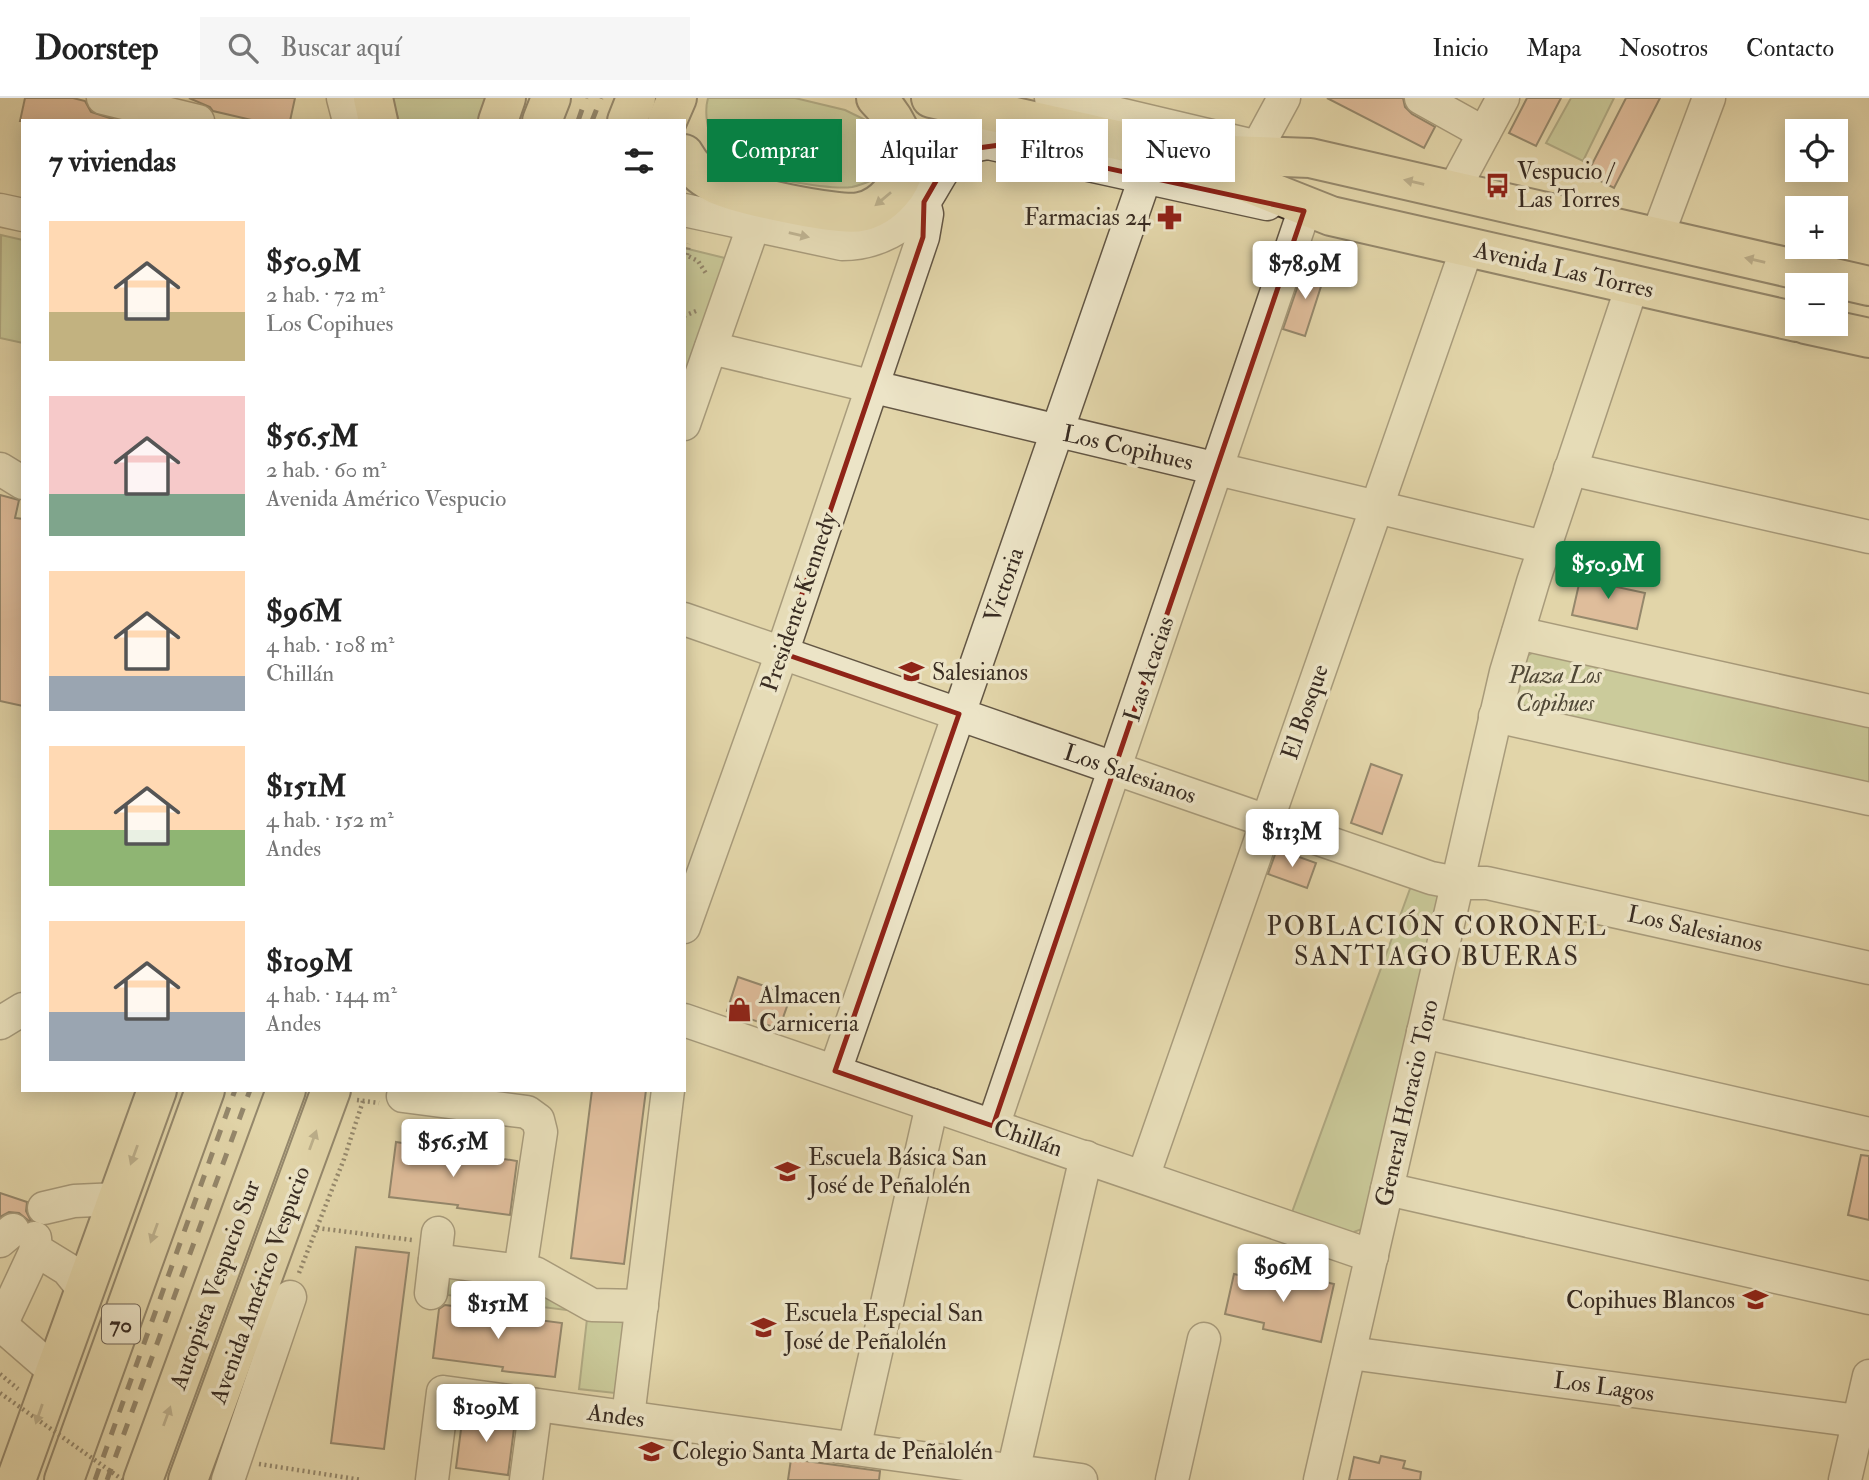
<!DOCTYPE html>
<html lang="es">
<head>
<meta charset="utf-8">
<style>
	body { margin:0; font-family:"IM FELL Double Pica",serif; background:#f6f6f6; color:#222; height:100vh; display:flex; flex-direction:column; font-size:26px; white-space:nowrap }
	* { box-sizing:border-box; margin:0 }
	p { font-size:23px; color:#767676 }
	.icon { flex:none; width:38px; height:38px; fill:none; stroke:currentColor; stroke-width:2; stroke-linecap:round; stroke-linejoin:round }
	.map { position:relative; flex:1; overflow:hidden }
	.panel { position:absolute; left:21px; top:21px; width:665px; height:973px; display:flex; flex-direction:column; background:#fff; border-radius:0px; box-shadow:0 4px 18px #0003 }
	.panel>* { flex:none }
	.banner { position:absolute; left:707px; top:21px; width:665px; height:63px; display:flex; gap:14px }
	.controls { position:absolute; left:1785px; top:21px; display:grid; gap:14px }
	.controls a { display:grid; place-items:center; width:63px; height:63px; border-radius:0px; background:#fff; box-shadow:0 4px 18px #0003; font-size:35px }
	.price { position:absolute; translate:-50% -60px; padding:0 16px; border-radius:7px; background:#fff; color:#222; font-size:23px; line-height:46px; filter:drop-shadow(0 2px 4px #0008) }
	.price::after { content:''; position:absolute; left:50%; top:42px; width:21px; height:16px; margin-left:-10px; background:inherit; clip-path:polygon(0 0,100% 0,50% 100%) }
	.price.on { background:#0b8043; color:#fff }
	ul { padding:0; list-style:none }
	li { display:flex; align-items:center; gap:21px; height:175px; padding:0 28px }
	li span { display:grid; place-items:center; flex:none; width:196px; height:140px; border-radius:0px; color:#555 }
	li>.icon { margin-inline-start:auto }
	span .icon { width:84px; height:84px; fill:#fffc; stroke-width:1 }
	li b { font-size:30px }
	h2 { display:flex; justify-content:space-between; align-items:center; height:84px; padding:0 28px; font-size:30px }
	.tag { padding:0 24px; border-radius:0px; background:#fff; box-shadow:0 4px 18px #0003; font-size:24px; line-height:63px }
	.tag.on { background:#0b8043; color:#fff }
	header { display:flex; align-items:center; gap:42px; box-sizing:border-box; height:98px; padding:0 35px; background:#fff; border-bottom:2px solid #e0e0e0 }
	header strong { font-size:33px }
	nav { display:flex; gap:38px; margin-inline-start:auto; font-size:24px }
	.search { width:490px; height:63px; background:#f6f6f6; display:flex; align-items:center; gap:18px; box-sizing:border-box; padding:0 24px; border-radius:0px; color:#767676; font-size:26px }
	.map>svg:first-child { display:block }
	.green { fill:#afbe8b; stroke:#747556; stroke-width:2 }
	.building { fill:#dca08a; stroke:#392c22; stroke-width:2 }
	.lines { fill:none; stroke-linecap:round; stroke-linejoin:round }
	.minor-casing { stroke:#635644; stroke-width:35 }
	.major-casing { stroke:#392c22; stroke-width:42 }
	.highway-casing { stroke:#392c22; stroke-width:42 }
	.path { stroke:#392c22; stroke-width:4.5; stroke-dasharray:2 3.5; stroke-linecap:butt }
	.minor { stroke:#ece4c7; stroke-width:32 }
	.major { stroke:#e2d5a9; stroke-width:38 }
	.highway { stroke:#e2d5a9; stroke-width:38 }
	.rail { stroke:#392c22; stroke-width:5; stroke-dasharray:12 12; stroke-linecap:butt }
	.path-bridge { stroke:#392c22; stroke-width:4.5; stroke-dasharray:2 3.5; stroke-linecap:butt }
	.oneway { fill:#8e8066 }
	.oneway2 { fill:#928874 }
	.marked { fill:none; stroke:#8f2418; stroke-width:5; stroke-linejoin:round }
	.labels { text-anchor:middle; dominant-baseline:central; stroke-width:7; stroke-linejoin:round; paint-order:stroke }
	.shield { fill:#ece4c7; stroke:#6f6354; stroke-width:2 }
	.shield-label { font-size:23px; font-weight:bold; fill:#392c22 }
	.poi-label { font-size:24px; fill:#392c22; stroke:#ece4c7; text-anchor:start }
	.street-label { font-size:24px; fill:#392c22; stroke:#ece4c7 }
	.park-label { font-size:24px; font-style:italic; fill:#514937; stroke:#ece4c7 }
	.neighbourhood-label { font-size:26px; letter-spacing:2px; fill:#392c22; stroke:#ece4c7 }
</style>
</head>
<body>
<header>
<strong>Doorstep</strong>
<div class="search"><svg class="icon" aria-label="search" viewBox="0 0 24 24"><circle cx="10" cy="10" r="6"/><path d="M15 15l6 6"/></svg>Buscar aquí</div>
<nav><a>Inicio</a><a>Mapa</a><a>Nosotros</a><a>Contacto</a></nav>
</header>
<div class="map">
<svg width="1869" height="1382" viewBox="0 0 1869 1382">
	<rect width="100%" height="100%" fill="#e2d5a9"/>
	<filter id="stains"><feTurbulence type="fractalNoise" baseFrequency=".00286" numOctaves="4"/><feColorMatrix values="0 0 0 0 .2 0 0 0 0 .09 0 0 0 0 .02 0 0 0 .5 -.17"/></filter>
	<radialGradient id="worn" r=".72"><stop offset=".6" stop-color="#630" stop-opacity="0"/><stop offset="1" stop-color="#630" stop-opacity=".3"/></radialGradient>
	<g class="green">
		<polygon points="392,0 488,0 481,23 399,23"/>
		<path d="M708,0H795L845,12L882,30L892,51L882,78C873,82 862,87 852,89C831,92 742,78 726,65C710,52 703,18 708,0Z"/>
		<polygon points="1571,0 1614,0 1583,63 1546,45"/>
		<polygon points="1,137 23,142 23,245 0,240"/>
		<polygon points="684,150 729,161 684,290"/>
		<polygon points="1537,552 1869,626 1869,695 1511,617 1524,560"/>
		<polygon points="1411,788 1439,798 1362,1131 1343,1138 1291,1117"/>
		<polygon points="450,1172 532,1182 567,1202 566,1212 447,1197"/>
		<polygon points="588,1212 633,1217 624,1296 579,1291"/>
	</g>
	<g class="building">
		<polygon points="25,0 73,0 85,3 91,14 119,23 20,23"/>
		<polygon points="189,0 295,0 290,23 256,23 213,13 210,9"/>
		<polygon points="1327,0 1403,0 1405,9 1412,16 1435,29 1424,50"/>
		<polygon points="1527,0 1561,0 1536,48 1509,35"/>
		<polygon points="1626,0 1660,0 1614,90 1587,76"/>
		<polygon points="1305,167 1326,173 1305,238 1283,231"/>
		<polygon points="0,397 19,402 15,420 23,421 23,608 0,603"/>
		<polygon points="1582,473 1619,481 1617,489 1645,495 1637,531 1572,517"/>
		<polygon points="1371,666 1402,677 1382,736 1351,725"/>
		<polygon points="1277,751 1316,765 1307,790 1268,776"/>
		<polygon points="738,879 791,897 779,931 727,913"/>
		<polygon points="592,992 646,992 624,1166 571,1160"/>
		<polygon points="396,1044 517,1063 510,1117 457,1110 458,1107 389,1099"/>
		<polygon points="1861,1057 1869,1058 1869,1122 1848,1117"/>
		<polygon points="0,1095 27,1104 26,1113 31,1123 29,1123 19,1115 9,1114 0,1119"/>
		<polygon points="356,1149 409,1155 384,1351 331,1345"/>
		<polygon points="1276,1173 1334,1186 1321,1244 1263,1231 1264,1225 1225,1216 1234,1176 1273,1185"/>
		<polygon points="445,1207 493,1213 493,1216 562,1225 555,1279 502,1273 503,1269 433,1260 439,1211"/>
		<polygon points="463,1316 515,1323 508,1377 456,1370"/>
		<polygon points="1381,1358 1405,1363 1403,1370 1421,1374 1420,1382 1349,1382 1354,1359 1379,1365"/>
		<polygon points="791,1361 880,1373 879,1382 788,1382"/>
	</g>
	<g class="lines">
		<defs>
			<g id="minor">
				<polyline points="103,0 198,23"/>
				<polyline points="343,0 349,23"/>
				<polyline points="1051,0 1250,47"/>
				<polyline points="1421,0 1484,35"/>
				<polyline points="1258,48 1284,0"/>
				<polyline points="1453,93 1503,0"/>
				<polyline points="0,112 23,117"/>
				<path d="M684,112L842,146C876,146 907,130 926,101C945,72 948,51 988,45L1267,106"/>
				<polyline points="1657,139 1709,0"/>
				<polyline points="711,250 1544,449"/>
				<polyline points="684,326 754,126"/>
				<polyline points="0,371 23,385"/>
				<polyline points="1570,371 1869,439"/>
				<polyline points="684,521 1431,780 1457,785 1487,785 1869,870"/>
				<polyline points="1518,535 1869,613"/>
				<polyline points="1495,618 1869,701"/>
				<polyline points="684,829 782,555 923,139 927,116 924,104"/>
				<polyline points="684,922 1372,1158"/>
				<polyline points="0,925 23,911"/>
				<polyline points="1423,934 1869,1036"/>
				<polyline points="835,973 1145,80"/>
				<polyline points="403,998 527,1014 538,1022 541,1034 520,1173"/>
				<polyline points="993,1028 1304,113"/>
				<polyline points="1143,1079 1467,150"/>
				<polyline points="1387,1091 1869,1200"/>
				<polyline points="44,1110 74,1103 118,1101"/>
				<polyline points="35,1140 36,1152 67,1171 84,1192"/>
				<polyline points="0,1143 13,1132"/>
				<polyline points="435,1162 535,1175 592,1207 642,1208"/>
				<polyline points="431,1195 438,1135"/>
				<polyline points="0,1226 54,1273"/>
				<polyline points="1,1227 36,1152"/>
				<polyline points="1350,1255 1858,1323"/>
				<polyline points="628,1319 668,992"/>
				<polyline points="854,1351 932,1007"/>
				<polyline points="228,1382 290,1199"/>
				<polyline points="432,1382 443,1294 1081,1382"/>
				<polyline points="526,1382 536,1307"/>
				<polyline points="1011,1382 1086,1059"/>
				<polyline points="1172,1382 1204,1241"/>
				<polyline points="1320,1382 1506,574 1533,484 1632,188"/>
				<polyline points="1845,1382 1869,1278"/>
			</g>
			<g id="major">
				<polyline points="373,0 378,23"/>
				<polyline points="931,0 1170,54 1331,118 1797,224"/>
				<polyline points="498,23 506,0"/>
				<polyline points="667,23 677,0"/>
				<path d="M684,56C691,69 700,78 714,85C734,96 839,119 860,114C872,112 883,104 891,95C918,65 902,25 876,0"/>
				<polyline points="1200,56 1310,60 1869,188"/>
				<polyline points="1805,226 1869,240"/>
				<polyline points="16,1382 157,992"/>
				<polyline points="188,1382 331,992"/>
			</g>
			<g id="highway">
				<polyline points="542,23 551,0"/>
				<polyline points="627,23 636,0"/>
				<polyline points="64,1382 205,992"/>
				<polyline points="143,1382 286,992"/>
			</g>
		</defs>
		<use href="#minor" class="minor-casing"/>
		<use href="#major" class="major-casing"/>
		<use href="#highway" class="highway-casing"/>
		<g class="path">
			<polyline points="684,156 698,163 707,177"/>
			<polyline points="687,157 689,146"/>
			<polyline points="684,218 696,213"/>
			<polyline points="357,1002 379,1005"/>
			<polyline points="317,1130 412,1142"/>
			<polyline points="299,1175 344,1061 363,1003"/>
			<polyline points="0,1276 18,1291"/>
			<polyline points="259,1366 362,1382"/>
		</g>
		<use href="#minor" class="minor"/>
		<use href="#major" class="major"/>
		<use href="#highway" class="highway"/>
		<g class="rail">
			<polyline points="578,23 586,0"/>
			<polyline points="592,23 601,0"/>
			<polyline points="95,1382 235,992"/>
			<polyline points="107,1382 250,992"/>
		</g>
		<polyline class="path-bridge" points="0,1295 123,1382"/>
	</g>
	<defs><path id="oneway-solid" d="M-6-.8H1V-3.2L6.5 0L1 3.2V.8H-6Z" transform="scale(1.75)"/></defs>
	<g class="oneway">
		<use href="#oneway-solid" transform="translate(1414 84) rotate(-167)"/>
		<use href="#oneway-solid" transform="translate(883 101) rotate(140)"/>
		<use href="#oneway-solid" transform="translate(1755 162) rotate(-167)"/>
		<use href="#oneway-solid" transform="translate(313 1042) rotate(-70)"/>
		<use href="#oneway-solid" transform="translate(134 1057) rotate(110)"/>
		<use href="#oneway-solid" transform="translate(154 1135) rotate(110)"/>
		<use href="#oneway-solid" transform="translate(39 1316) rotate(109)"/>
		<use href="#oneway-solid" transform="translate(167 1318) rotate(-70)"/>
	</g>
	<use class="oneway2" href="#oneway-solid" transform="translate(799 137) rotate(13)"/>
	<path d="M0 0H1869V1382H0ZM1000,47L1304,113L993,1028L835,973L959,616L782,555L923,139L924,104L943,71L963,52Z" fill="#e2d5a9" fill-opacity=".55" fill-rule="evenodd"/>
	<path class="marked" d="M1000,47L1304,113L993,1028L835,973L959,616L782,555L923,139L924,104L943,71L963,52Z"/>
	<defs>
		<symbol id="bus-bare" viewBox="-9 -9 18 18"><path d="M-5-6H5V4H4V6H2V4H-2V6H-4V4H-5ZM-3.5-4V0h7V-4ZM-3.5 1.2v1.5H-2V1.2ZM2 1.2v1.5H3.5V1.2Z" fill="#8f2418" stroke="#ece4c7" stroke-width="2.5" paint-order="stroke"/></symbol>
		<symbol id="pharmacy-bare" viewBox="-9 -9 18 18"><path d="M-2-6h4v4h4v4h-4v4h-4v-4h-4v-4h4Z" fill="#8f2418" stroke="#ece4c7" stroke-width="2.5" paint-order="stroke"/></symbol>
		<symbol id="school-bare" viewBox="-9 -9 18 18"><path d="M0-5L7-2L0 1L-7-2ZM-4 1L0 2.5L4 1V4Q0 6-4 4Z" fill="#8f2418" stroke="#ece4c7" stroke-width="2.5" paint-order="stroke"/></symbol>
		<symbol id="shop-bare" viewBox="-9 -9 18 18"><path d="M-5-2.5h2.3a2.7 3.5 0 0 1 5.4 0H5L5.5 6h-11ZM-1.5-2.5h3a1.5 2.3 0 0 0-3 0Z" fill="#8f2418" stroke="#ece4c7" stroke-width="2.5" paint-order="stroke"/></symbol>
	</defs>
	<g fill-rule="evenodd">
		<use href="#bus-bare" x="1480" y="70" width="35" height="35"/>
		<use href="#pharmacy-bare" x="1152" y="102" width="35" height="35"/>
		<use href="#school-bare" x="894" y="556" width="35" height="35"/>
		<use href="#shop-bare" x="722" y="894" width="35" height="35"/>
		<use href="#school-bare" x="770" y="1056" width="35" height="35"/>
		<use href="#school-bare" x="1738" y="1184" width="35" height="35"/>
		<use href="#school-bare" x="746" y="1212" width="35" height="35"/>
		<use href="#school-bare" x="634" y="1336" width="35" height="35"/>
	</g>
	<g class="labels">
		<rect class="shield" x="102" y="1206.5" width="38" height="39" rx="5"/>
		<g class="shield-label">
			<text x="121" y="1226">70</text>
		</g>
		<g class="poi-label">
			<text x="1517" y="73">Vespucio /<tspan x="1517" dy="28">Las Torres</tspan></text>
			<text x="1150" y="119" text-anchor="end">Farmacias 24</text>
			<text x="932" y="574">Salesianos</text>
			<text x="759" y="897">Almacen<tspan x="759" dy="28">Carniceria</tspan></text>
			<text x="808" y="1059">Escuela Básica San<tspan x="808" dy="28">José de Peñalolén</tspan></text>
			<text x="1735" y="1202" text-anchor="end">Copihues Blancos</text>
			<text x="784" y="1215">Escuela Especial San<tspan x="784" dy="28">José de Peñalolén</tspan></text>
			<text x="672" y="1353">Colegio Santa Marta de Peñalolén</text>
		</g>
		<g class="street-label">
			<text transform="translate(1564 172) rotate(13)">Avenida Las Torres</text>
			<text transform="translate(1128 350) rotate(13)">Los Copihues</text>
			<text transform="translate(1004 487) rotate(-71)">Victoria</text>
			<text transform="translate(799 504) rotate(-71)">Presidente Kennedy</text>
			<text transform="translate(1149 571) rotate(-71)">Las Acacias</text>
			<text transform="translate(1305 614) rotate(-71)">El Bosque</text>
			<text transform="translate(1130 676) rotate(19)">Los Salesianos</text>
			<text transform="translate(1695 831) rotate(13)">Los Salesianos</text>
			<text transform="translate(1407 1005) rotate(-77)">General Horacio Toro</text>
			<text transform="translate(1028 1040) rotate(19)">Chillán</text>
			<text transform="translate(215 1187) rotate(-70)">Autopista Vespucio Sur</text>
			<text transform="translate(260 1187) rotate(-70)">Avenida Américo Vespucio</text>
			<text transform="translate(1604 1289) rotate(8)">Los Lagos</text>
			<text transform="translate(616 1318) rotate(8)">Andes</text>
		</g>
		<g class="park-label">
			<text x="1555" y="577">Plaza Los<tspan x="1555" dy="28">Copihues</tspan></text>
		</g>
		<g class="neighbourhood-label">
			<text x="1437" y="829">POBLACIÓN CORONEL<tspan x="1437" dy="30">SANTIAGO BUERAS</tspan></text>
		</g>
	</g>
	<rect width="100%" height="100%" filter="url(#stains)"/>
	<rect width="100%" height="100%" fill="url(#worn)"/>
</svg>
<div class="controls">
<a><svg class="icon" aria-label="locate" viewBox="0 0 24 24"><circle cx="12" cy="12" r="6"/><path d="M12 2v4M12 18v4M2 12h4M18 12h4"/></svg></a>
<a>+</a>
<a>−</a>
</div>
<b class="price" style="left:1305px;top:203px">$78.9M</b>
<b class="price on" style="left:1608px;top:503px">$50.9M</b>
<b class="price" style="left:1292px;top:771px">$113M</b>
<b class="price" style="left:453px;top:1081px">$56.5M</b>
<b class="price" style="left:1283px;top:1206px">$96M</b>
<b class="price" style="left:498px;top:1243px">$151M</b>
<b class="price" style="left:486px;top:1346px">$109M</b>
<div class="banner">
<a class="tag on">Comprar</a>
<a class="tag">Alquilar</a>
<a class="tag">Filtros</a>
<a class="tag">Nuevo</a>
</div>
<section class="panel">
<h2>7 viviendas<svg class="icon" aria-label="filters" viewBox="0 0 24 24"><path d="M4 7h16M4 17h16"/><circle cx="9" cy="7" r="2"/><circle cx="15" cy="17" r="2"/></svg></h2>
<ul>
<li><span style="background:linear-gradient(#ffd9b3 65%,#c2b280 0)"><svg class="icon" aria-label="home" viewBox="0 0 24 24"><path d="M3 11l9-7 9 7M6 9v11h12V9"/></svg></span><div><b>$50.9M</b><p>2 hab. · 72 m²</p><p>Los Copihues</p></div></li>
<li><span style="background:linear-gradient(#f6c9c9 70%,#7fa58c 0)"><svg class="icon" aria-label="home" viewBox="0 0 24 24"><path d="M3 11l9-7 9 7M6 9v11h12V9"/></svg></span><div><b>$56.5M</b><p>2 hab. · 60 m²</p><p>Avenida Américo Vespucio</p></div></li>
<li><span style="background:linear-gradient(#ffd9b3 75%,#9aa5b1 0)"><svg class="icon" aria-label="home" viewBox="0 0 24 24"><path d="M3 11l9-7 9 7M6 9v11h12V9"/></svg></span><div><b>$96M</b><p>4 hab. · 108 m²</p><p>Chillán</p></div></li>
<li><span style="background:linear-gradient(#ffd9b3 60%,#8fb573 0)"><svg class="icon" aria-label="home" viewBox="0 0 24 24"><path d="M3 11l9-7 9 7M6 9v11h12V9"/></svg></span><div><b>$151M</b><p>4 hab. · 152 m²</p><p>Andes</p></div></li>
<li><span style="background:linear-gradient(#ffd9b3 65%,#9aa5b1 0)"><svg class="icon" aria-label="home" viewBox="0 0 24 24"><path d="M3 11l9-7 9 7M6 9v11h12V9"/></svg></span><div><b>$109M</b><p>4 hab. · 144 m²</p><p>Andes</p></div></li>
</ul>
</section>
</div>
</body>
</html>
